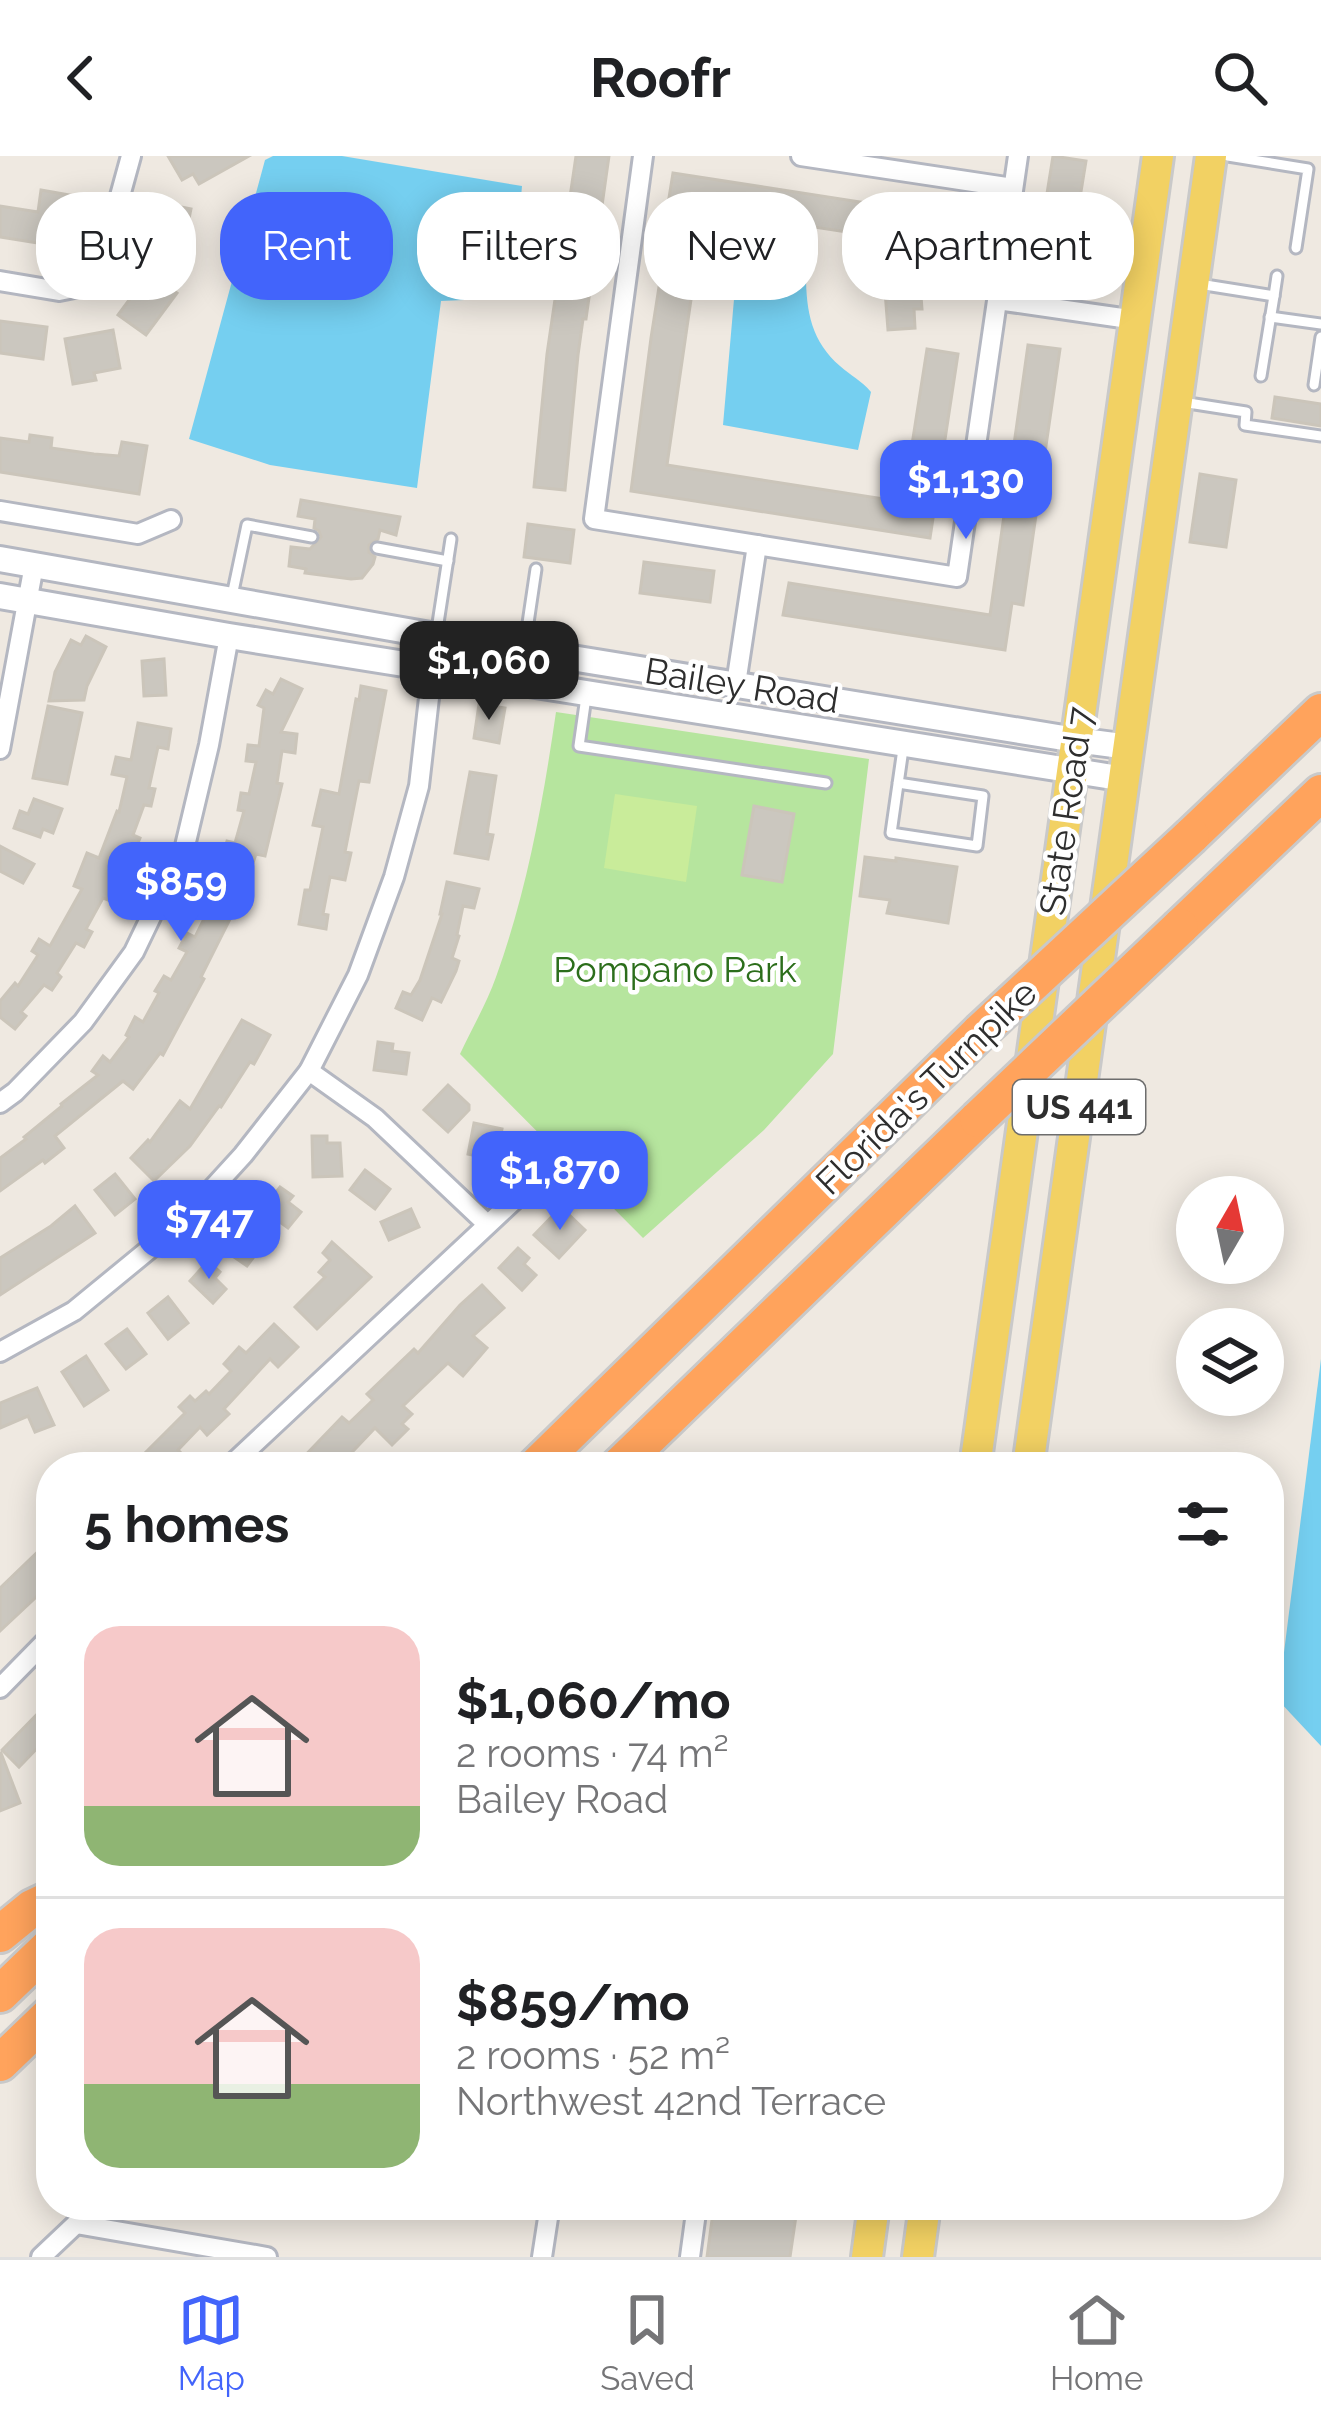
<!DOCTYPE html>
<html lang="en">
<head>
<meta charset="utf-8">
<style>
	body { margin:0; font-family:Raleway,sans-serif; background:#f2f2f2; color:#202124; height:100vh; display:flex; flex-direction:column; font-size:45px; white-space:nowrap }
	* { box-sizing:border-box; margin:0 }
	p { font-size:39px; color:#757577 }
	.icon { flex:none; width:66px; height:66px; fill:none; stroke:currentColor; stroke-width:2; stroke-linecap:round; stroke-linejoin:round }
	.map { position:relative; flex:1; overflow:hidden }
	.details { position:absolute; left:36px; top:1296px; width:1248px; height:768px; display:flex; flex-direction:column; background:#fff; border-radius:48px; box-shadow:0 6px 30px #0003 }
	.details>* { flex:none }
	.guide { position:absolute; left:36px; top:36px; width:1251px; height:108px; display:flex; gap:24px }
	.needle { width:78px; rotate:9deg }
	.buttons { position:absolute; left:1176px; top:1020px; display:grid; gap:24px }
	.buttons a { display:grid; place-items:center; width:108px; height:108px; border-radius:50%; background:#fff; box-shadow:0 6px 30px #0003; font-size:60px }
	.price { position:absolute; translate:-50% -102px; padding:0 27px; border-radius:24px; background:#4264fb; color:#fff; font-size:39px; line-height:78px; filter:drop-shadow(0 3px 6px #0008) }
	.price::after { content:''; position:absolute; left:50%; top:72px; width:36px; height:27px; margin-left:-18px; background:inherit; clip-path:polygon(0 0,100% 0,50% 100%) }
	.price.active { background:#222; color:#fff }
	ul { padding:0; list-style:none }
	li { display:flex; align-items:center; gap:36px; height:300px; padding:0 48px }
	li+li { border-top:3px solid #e0e0e0 }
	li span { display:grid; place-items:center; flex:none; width:336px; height:240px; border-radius:36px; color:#555 }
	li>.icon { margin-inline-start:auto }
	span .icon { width:144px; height:144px; fill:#fffc; stroke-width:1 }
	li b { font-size:51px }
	h2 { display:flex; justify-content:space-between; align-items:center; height:144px; padding:0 48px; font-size:51px }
	.pill { padding:0 42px; border-radius:48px; background:#fff; box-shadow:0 6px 30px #0003; font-size:42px; line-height:108px }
	.pill.active { background:#4264fb; color:#fff }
	header { display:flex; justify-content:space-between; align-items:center; height:156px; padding:0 48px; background:#fff; font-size:54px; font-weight:700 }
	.tab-bar { display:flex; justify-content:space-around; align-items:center; height:168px; border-top:3px solid #e0e0e0; background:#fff; font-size:33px; color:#757577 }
	.tab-bar a { display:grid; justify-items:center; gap:6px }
	.tab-bar .active { color:#4264fb }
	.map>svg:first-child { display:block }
	.green { fill:#b6e59e }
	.pitch { fill:#c9ec9a }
	.water { fill:#75cff0 }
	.building { fill:#cbc7bf; stroke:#cbc5ba; stroke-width:3 }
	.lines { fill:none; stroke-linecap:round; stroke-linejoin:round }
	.service-casing { stroke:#b4b7c1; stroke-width:15 }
	.minor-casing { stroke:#b4b7c1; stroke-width:24 }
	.tertiary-casing { stroke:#b4b7c1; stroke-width:30 }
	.primary-casing { stroke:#c9c9c9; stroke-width:36 }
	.motorway-casing { stroke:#c9c9c9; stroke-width:42 }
	.service { stroke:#fff; stroke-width:9 }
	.minor { stroke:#fff; stroke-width:18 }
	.tertiary { stroke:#fff; stroke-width:24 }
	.primary { stroke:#f2d163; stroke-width:30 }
	.motorway { stroke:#ffa35c; stroke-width:36 }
	.motorway-bridge-casing { stroke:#c9c9c9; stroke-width:42; stroke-linecap:butt }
	.motorway-bridge { stroke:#ffa35c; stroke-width:36 }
	.labels { text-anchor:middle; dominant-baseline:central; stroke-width:9; stroke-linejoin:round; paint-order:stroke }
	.shield { fill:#fff; stroke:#6d6d6d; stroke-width:3 }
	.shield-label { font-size:33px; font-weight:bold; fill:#2e2e2e }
	.street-label { font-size:36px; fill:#2e2e2e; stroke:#fff }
	.park-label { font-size:36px; fill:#2c6e1b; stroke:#fff }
</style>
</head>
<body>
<header><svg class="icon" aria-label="back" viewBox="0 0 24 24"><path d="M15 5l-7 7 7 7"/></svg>Roofr<svg class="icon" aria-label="search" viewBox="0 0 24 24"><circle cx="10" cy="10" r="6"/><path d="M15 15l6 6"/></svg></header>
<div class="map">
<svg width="1321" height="2101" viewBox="0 0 1321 2101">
	<rect width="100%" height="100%" fill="#efe9e1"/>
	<path class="green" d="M556,556L869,603L833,898L764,974L643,1082L460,898C472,872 487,847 496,821C527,735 543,646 556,556Z"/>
	<polygon class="pitch" points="615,638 697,650 686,726 604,712"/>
	<g class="water">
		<polygon points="273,0 342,0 522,30 512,142 441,145 417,332 270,309 189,283 265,4"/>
		<path d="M737,109L806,119C806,156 812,186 840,210C851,220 861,224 871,236L858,294L723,269Z"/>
		<polygon points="1321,1203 1321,1590 1278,1544"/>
	</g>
	<g class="building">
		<polygon points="168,0 249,0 199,28 193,18 182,24"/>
		<polygon points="576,0 609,0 586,163 583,163 578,199 565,334 534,331 547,198"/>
		<polygon points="1053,0 1086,5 1069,109 1042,104 1046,76 1041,75"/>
		<polygon points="673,17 963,62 958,93 704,54 667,309 903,346 927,193 958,198 930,382 631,335 651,182 672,48 668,48"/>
		<polygon points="41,34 75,40 66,97 43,93 44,88 0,81 0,50 38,56"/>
		<polygon points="161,47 191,53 185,82 193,83 188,106 151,99"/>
		<polygon points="913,107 915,128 920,128 922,153 914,153 915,172 888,174 883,109"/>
		<polygon points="149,117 177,137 146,179 118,159"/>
		<polygon points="0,165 47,171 43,203 0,197"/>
		<polygon points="113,174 120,212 94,217 96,224 73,228 65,183"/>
		<polygon points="1028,189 1060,193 1023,449 1012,447 1005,494 783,459 789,427 990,459"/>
		<polygon points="1275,241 1321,248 1321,270 1272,262"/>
		<polygon points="30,279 52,282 51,292 94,298 119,300 122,286 147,290 139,338 0,316 0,282 29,286"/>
		<polygon points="1200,318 1236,324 1226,391 1190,386"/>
		<polygon points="301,344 400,361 396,379 380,374 378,383 369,389 369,396 375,401 373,408 362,422 351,423 305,417 306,413 289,410 291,391 310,393 321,381 319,375 314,372 315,363 298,360"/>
		<polygon points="528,368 574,374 570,407 524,401"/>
		<polygon points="644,406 714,415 710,446 640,437"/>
		<polygon points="86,480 106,491 87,530 84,544 49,545 55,516 71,484 81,489"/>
		<polygon points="164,503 166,539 144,540 142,505"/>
		<polygon points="281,523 302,533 281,576 297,578 295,597 282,595 277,627 282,628 265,700 256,698 236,758 233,757 201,821 204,823 179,869 163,899 160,897 133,933 123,925 55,980 64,992 45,1007 43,1004 0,1035 0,1002 26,983 24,981 62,950 61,948 98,919 92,915 103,900 110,906 129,881 126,879 135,861 143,866 159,837 155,835 164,820 171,824 187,796 179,792 187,777 195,781 211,749 205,747 216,713 219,714 227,685 235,687 244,655 238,654 241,637 249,638 256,606 246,605 248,589 259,590 264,552 258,549 266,534 273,538"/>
		<polygon points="361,530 386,535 369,626 359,625 345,696 351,697 345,724 330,721 323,758 328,759 326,773 299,768 305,734 310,734 323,671 313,669 321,634 339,638 356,543 359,544"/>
		<polygon points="479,548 505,552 499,587 474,582"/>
		<polygon points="48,550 82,557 67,628 33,622"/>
		<polygon points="138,567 171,573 168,593 158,591 149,632 155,633 151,650 144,649 133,679 140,682 133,699 126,696 112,727 118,730 111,745 103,742 86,773 92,776 84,791 76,787 57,817 61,821 52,834 44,829 21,856 26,860 15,873 0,861 0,845 15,827 18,830 38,799 32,795 39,783 50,790 82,733 74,730 87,697 99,702 117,655 119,656 127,621 112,618 116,601 131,604"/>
		<polygon points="470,616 496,620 487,678 493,679 488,703 455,697"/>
		<polygon points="34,643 62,653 53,677 43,673 40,681 14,672 20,655 28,658"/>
		<polygon points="754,650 794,658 782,726 742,719"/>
		<polygon points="0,690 34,708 23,727 0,715"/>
		<polygon points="865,701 896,705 896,702 957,711 948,767 887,757 890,744 860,740"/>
		<polygon points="447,726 479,733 474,752 463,750 457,779 459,780 452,802 459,805 456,815 441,846 432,842 422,864 396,852 403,836 411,839 420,824 442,758 440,758"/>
		<polygon points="242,864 270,879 254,908 250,906 221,951 219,950 190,990 154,1025 131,1002 148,984 150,986 180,945 190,953"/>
		<polygon points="378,886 393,888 392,895 409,897 406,918 374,914"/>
		<polygon points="448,929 469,949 469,954 448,976 424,954"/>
		<polygon points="474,967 502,973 496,1004 468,998"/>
		<polygon points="312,980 327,980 327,987 340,987 342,1020 313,1021"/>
		<polygon points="365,1014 390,1033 375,1053 350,1034"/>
		<polygon points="115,1018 135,1043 115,1059 95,1034"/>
		<polygon points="280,1031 293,1040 288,1046 301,1056 288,1072 280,1066 247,1110 228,1097"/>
		<polygon points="75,1050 95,1077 0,1139 0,1102 51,1070"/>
		<polygon points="561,1051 585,1074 559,1102 534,1079"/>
		<polygon points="411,1053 419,1071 389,1084 381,1066"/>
		<polygon points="332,1086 371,1121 317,1173 295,1151 325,1121 319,1116 330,1104 323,1097"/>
		<polygon points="518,1092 529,1102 524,1108 536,1119 522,1134 499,1112"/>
		<polygon points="208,1105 220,1116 215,1122 226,1133 213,1147 190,1125"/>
		<polygon points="482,1129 504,1152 473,1180 487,1192 463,1220 448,1207 403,1250 412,1258 402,1268 408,1273 392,1289 375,1272 338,1311 294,1311 342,1261 349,1267 373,1244 367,1238 414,1193 418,1197 460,1149"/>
		<polygon points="168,1141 188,1167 168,1183 148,1157"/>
		<polygon points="274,1168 298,1191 278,1211 270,1203 224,1253 229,1258 207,1279 200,1271 178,1294 184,1300 172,1311 131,1311 185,1257 179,1251 190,1240 195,1245 206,1235 209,1238 231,1215 224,1208 239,1191 246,1197"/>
		<polygon points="127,1173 146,1198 126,1213 106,1188"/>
		<polygon points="86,1200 108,1234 84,1250 62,1216"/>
		<polygon points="37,1232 54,1269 35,1276 28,1260 0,1272 0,1247"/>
		<polygon points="51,1383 51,1427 0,1475 0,1432"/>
		<polygon points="51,1544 51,1578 19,1611 2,1594"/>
		<polygon points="1,1597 20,1647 0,1655 0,1598"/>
		<polygon points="714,2049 765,2049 797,2053 790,2101 707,2101"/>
	</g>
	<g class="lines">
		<defs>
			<g id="service">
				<polyline points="1228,0 1308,13 1296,92"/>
				<polyline points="1199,128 1274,140 1261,220"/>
				<polyline points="1274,140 1277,120"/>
				<polyline points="1270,161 1321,168"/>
				<polyline points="1314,229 1321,181"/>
				<polyline points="1182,246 1246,256 1245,269 1321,280"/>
				<polyline points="377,392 448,405"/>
				<polyline points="232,440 247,369 312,381"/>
				<polyline points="436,480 451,383"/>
				<polyline points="524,494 536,413"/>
				<polyline points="586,541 579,590 826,627"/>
				<polyline points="898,627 983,640 977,690 891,677 903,593"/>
				<polyline points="831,2049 867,2059"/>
			</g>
			<g id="minor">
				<polyline points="643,0 594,363 957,421 1018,0"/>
				<polyline points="801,0 1013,32"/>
				<polyline points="0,125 59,135 89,129 101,109 131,0"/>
				<polyline points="997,144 1136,164"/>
				<polyline points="0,355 138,378 171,364"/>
				<polyline points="736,528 757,389"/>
				<polyline points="0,593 34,409"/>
				<polyline points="309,915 375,962 487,1068"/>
				<polyline points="0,947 15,936 83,866 134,796 185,690 209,589 229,480"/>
				<polyline points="0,1196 74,1155 180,1068 243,999 309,915 358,819 394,721 419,630 436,480"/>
				<polyline points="229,1311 557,1004"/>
				<polyline points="0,1532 51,1480"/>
				<polyline points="76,2068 267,2101"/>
				<polyline points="41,2101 96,2049"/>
				<polyline points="542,2101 550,2049"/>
				<polyline points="690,2101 697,2049"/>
			</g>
			<g id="tertiary">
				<polyline points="0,403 436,480 1076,584 1129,591"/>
				<polyline points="0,440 229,480 1125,623"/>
			</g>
			<g id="primary">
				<polyline points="975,1311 1158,0"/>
				<polyline points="1028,1311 1211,0"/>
				<polyline points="867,2101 874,2049"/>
				<polyline points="918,2101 925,2049"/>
			</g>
			<g id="motorway">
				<polyline points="1191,680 1321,556"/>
				<polyline points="1180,771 1321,637"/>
				<polyline points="535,1311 980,876"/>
				<polyline points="618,1311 978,963"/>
				<polyline points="0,1778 32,1752 51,1743"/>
				<polyline points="0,1838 51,1789"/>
				<polyline points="0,1907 51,1858"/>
			</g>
		</defs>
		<use href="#service" class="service-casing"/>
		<use href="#minor" class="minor-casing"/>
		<use href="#tertiary" class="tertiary-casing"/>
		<use href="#primary" class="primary-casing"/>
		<use href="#motorway" class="motorway-casing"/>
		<use href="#service" class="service"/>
		<use href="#minor" class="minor"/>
		<use href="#tertiary" class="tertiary"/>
		<use href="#primary" class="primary"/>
		<use href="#motorway" class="motorway"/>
		<defs>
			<g id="motorway-bridge">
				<polyline points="980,876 1191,680"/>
				<polyline points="978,963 1180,771"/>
			</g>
		</defs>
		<use href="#motorway-bridge" class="motorway-bridge-casing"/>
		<use href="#motorway-bridge" class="motorway-bridge"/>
	</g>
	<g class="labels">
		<rect class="shield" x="1013" y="924" width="132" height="54" rx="9"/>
		<g class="shield-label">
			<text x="1079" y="951">US 441</text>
		</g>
		<g class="street-label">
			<text transform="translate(742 529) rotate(9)">Bailey Road</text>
			<text transform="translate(1066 655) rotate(-82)">State Road 7</text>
			<text transform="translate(926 931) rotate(-44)">Florida's Turnpike</text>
		</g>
		<g class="park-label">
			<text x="675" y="813">Pompano Park</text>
		</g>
	</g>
</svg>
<div class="buttons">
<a><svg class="needle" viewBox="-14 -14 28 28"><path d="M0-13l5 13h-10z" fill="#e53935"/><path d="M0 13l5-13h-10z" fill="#757577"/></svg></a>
<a><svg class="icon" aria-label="layers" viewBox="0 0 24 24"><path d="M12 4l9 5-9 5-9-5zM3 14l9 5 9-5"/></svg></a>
</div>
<b class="price" style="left:966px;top:386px">$1,130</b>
<b class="price active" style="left:489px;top:567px">$1,060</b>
<b class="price" style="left:181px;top:788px">$859</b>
<b class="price" style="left:560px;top:1077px">$1,870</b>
<b class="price" style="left:209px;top:1126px">$747</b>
<div class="guide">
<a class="pill">Buy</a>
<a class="pill active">Rent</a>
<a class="pill">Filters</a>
<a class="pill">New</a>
<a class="pill">Apartment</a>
</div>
<section class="details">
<h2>5 homes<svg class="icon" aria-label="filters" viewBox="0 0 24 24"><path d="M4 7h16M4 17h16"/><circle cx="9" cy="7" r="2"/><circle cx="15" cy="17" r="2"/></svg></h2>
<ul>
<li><span style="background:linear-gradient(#f6c9c9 75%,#8fb573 0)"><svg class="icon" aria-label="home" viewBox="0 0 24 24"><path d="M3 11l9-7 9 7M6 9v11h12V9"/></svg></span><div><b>$1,060/mo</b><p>2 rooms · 74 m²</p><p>Bailey Road</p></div></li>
<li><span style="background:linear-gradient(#f6c9c9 65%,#8fb573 0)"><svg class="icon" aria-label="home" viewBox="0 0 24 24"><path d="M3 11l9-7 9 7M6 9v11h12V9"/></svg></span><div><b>$859/mo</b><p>2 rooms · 52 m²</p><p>Northwest 42nd Terrace</p></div></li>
</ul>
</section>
</div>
<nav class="tab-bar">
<a class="active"><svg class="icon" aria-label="map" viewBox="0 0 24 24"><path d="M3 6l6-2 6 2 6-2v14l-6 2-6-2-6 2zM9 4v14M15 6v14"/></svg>Map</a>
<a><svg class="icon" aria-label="saved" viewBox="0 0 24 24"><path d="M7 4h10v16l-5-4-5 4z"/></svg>Saved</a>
<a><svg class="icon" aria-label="home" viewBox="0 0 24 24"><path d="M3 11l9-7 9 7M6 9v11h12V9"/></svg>Home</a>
</nav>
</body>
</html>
